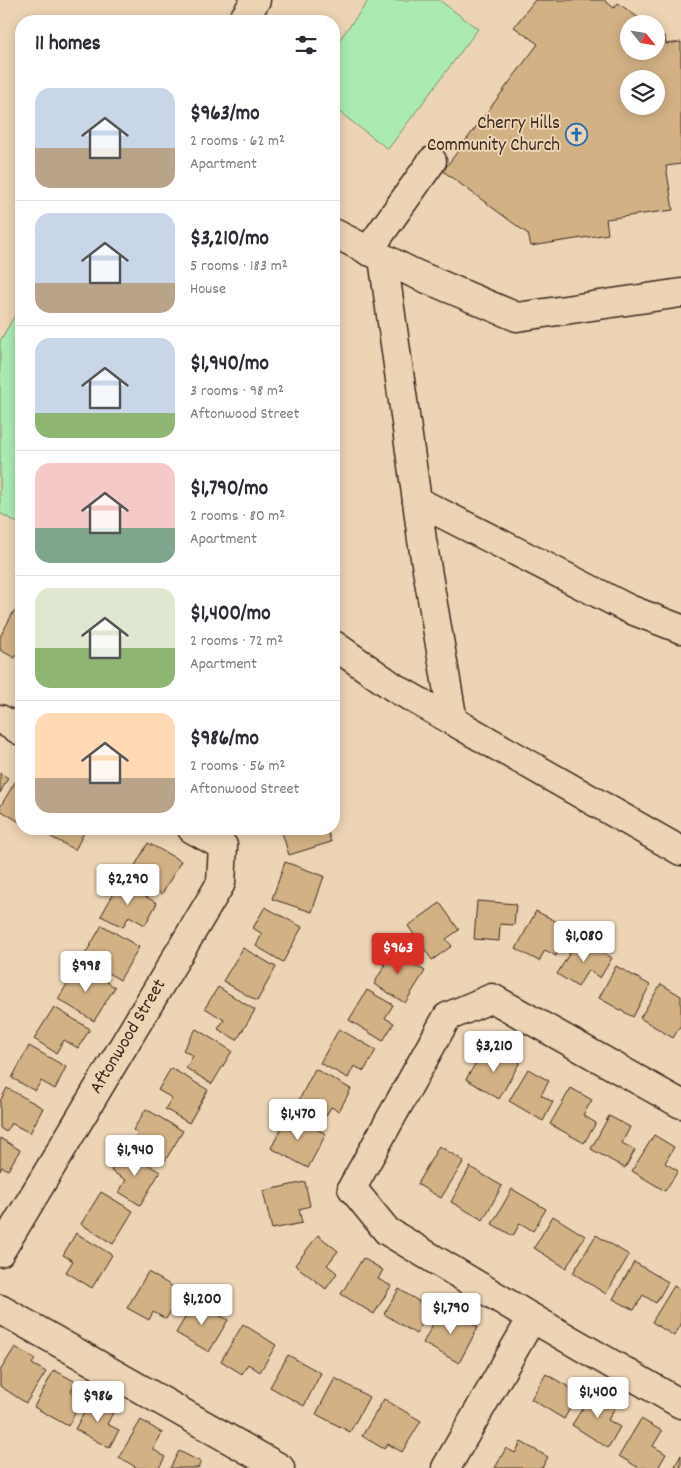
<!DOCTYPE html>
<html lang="en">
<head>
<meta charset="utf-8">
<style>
	body { margin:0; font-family:Dekko,sans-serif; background:#f2f2f3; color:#2b2b33; height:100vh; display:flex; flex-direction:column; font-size:19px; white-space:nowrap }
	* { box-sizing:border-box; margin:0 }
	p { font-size:16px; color:#7c7c81 }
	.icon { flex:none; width:28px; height:28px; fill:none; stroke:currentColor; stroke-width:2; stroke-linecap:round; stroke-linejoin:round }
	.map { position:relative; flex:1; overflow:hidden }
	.panel { position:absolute; left:15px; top:15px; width:325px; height:820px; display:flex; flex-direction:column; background:#fff; border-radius:20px; box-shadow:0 2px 12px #0003 }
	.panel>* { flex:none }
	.needle { width:32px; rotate:120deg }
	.tools { position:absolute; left:620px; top:15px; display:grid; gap:10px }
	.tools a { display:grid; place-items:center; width:45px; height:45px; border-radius:50%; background:#fff; box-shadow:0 2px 12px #0003; font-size:25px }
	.price { position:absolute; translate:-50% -42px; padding:0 11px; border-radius:5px; background:#fff; color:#222; font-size:16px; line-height:32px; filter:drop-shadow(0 1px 2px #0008) }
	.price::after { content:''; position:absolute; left:50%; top:30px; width:15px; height:11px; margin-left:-8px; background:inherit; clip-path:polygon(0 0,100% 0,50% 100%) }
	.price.on { background:#d93025; color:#fff }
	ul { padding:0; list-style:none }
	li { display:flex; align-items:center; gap:15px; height:125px; padding:0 20px }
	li+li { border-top:1px solid #e1e1e2 }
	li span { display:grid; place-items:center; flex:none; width:140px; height:100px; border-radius:15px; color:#555 }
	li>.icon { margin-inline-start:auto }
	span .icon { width:60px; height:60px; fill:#fffc; stroke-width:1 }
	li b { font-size:21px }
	h2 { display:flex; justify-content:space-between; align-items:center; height:60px; padding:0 20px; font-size:21px }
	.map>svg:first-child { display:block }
	.green { fill:#abebb2; stroke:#738a68 }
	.building { fill:#d2b185; stroke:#3b2a1e; fill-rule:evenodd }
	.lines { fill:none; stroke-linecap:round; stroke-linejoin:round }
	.minor-casing { stroke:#3b2a1e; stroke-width:31 }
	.minor { stroke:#ecd4b4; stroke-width:28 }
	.labels { text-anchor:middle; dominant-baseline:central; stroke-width:4; stroke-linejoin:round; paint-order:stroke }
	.poi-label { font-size:19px; fill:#3b2a1e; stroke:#ecd4b4; text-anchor:end }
	.street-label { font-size:19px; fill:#3b2a1e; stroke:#ecd4b4 }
</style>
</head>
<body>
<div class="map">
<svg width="681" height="1468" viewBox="0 0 681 1468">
	<rect width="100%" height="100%" fill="#ecd4b4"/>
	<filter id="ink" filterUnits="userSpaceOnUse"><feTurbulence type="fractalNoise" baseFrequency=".02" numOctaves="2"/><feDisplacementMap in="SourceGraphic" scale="10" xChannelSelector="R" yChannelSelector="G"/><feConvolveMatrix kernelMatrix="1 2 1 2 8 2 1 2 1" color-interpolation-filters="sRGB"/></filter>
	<g filter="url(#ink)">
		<g class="green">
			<polygon points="369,0 439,0 478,29 388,149 334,108 334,47"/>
			<polygon points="21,305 21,525 0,513 0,341"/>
		</g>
		<g class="building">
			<path d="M535,0H604L614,8L618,3L647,24H629V51H656V31L665,37L666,44L681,42V164L666,166L673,210L606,219L608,234L531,246L528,234L443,171L538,44L514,27ZM629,79H656V106H629Z"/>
			<polygon points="14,611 21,615 21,647 15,658 0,650 0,637"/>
			<polygon points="0,773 8,778 0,793"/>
			<polygon points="20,774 21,774 21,823 0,810 0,807"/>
			<polygon points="44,829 86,829 75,850 42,832"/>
			<polygon points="281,829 327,829 331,842 289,855"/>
			<polygon points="148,843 181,861 162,894 129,876"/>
			<polygon points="285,862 324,876 312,912 272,899"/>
			<polygon points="120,882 157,903 145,925 129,916 123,927 101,916"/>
			<polygon points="477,901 516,904 514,925 500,924 499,941 474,939"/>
			<polygon points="440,903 459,930 446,939 452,946 432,960 408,926"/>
			<polygon points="265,907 302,927 283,962 256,946 262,934 253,928"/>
			<polygon points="536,911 571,929 556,956 545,950 539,961 516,949"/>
			<polygon points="102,925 139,947 120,980 83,958"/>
			<polygon points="579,938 612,958 600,978 588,970 578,987 557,974"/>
			<polygon points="385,947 425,971 405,1003 374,984 385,965 377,960"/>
			<polygon points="243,948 276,967 257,1001 223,981"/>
			<polygon points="79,965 115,987 94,1021 58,999"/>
			<polygon points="616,966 650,985 633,1017 599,998"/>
			<polygon points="661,984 681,996 681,1025 673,1038 640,1018"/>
			<polygon points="218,987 255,1010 237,1040 218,1029 224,1020 205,1008"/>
			<polygon points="367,990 393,1005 385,1018 394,1023 383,1041 349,1020"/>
			<polygon points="54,1007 90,1029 78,1048 64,1040 56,1053 34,1039"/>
			<polygon points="196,1029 232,1051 212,1084 186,1068 193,1056 183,1050"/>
			<polygon points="339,1029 376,1050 364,1071 354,1066 348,1078 320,1063"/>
			<polygon points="29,1046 66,1067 55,1089 41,1081 35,1091 12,1078"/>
			<polygon points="499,1049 520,1062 499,1099 466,1079 482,1053 493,1059"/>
			<polygon points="171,1068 208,1090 189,1123 165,1109 172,1098 158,1090"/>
			<polygon points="315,1069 351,1089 339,1111 331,1107 324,1119 297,1104"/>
			<polygon points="528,1069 549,1081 541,1095 553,1102 543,1121 509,1101"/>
			<polygon points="7,1088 43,1108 30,1133 11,1123 6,1132 0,1128 0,1101"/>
			<polygon points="571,1088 592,1100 583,1115 596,1123 584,1143 550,1124"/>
			<polygon points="146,1109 183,1131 163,1164 131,1145 138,1133 133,1130"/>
			<polygon points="289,1114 326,1134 308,1168 271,1148"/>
			<polygon points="609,1116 630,1127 622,1143 635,1150 625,1168 591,1149"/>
			<polygon points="654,1135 674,1147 665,1163 678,1171 665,1191 632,1171"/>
			<polygon points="0,1138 20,1150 8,1170 2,1167 0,1171"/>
			<polygon points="439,1146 464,1161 441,1198 417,1184"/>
			<polygon points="124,1150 160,1172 140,1205 119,1192 126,1180 111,1171"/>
			<polygon points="470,1167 502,1186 483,1220 451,1202"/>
			<polygon points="305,1182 310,1206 299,1209 302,1223 272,1229 263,1191"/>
			<polygon points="512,1189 546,1209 533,1231 520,1223 513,1236 492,1224"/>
			<polygon points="101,1192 133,1211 113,1244 81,1224"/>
			<polygon points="553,1216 585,1236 566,1268 534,1248"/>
			<polygon points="76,1233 112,1255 92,1288 66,1272 73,1261 63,1255"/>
			<polygon points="318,1235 338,1251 327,1265 337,1273 326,1289 295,1265"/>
			<polygon points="596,1235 629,1255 606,1294 573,1273"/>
			<polygon points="363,1258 383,1270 378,1279 391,1286 374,1314 341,1294"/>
			<polygon points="634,1262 668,1282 656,1303 643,1295 634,1310 613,1299"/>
			<polygon points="148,1272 182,1292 166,1319 153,1312 149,1320 127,1308"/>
			<polygon points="674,1286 681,1290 681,1325 674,1336 652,1322"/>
			<polygon points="399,1289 431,1309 416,1334 384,1314"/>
			<polygon points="195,1301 228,1320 209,1352 176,1333"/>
			<polygon points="442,1307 478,1327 459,1363 423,1343"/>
			<polygon points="243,1324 276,1345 260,1372 248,1364 242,1374 221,1361"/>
			<polygon points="15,1347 35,1359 32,1364 46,1372 26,1403 0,1386 0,1371"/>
			<polygon points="288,1355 321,1373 304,1406 270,1387"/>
			<polygon points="54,1370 76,1382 71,1391 83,1399 68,1426 34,1407"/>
			<polygon points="546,1374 579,1393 564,1419 531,1399"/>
			<polygon points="335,1378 369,1397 350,1432 316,1414"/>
			<polygon points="594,1390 617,1404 608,1420 620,1427 608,1448 572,1425"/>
			<polygon points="93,1397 115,1409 107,1424 119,1430 109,1448 75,1429"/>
			<polygon points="384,1399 421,1421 402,1452 388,1444 384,1449 362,1436"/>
			<polygon points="641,1419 662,1431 653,1446 666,1454 658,1468 639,1468 619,1456"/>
			<polygon points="141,1420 162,1433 153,1449 165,1457 159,1468 137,1468 119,1457"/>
			<polygon points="521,1442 548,1457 542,1468 495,1468 506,1448 515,1453"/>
			<polygon points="179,1451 201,1462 198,1468 170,1468"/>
			<polygon points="681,1455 681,1468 674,1468"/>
		</g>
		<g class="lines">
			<defs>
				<g id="minor">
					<polyline points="242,21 256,0"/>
					<polyline points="334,233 413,273 517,317 681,293"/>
					<polyline points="368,251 432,161"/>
					<polyline points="383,258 417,501 629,609 681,629"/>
					<polyline points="417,501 422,540 453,721"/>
					<polyline points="334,645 395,688 681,851"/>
					<polyline points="0,719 21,731"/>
					<polyline points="681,1104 492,998 447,1017 352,1188 387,1231 532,1318 681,1404"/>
					<polyline points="0,1252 221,883 223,846 192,829"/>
					<polyline points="0,1309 280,1468"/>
					<polyline points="446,1468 532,1318"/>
				</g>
			</defs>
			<use href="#minor" class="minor-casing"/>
			<use href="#minor" class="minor"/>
		</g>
	</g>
	<defs>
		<symbol id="church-ring" viewBox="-11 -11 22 22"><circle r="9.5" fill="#ecd4b4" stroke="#1f6fb2" stroke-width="1.5"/><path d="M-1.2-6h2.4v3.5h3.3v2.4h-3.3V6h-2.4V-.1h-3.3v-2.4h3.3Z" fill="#1f6fb2"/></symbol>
	</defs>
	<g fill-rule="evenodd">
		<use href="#church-ring" x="564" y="122" width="25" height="25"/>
	</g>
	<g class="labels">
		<g class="poi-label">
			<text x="560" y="124">Cherry Hills<tspan x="560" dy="22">Community Church</tspan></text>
		</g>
		<g class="street-label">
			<text transform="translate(129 1037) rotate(-59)">Aftonwood Street</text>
		</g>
	</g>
</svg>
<div class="tools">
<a><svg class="needle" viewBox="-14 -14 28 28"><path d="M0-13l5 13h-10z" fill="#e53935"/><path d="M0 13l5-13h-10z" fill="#7c7c81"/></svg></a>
<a><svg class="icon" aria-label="layers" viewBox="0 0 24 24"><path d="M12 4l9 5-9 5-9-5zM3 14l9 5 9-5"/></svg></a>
</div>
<b class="price" style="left:128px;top:906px">$2,290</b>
<b class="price" style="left:584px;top:963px">$1,080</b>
<b class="price on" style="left:398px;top:975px">$963</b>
<b class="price" style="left:86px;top:993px">$998</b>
<b class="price" style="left:494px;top:1073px">$3,210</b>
<b class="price" style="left:298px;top:1141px">$1,470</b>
<b class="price" style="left:135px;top:1177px">$1,940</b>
<b class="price" style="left:202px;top:1326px">$1,200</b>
<b class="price" style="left:451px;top:1335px">$1,790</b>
<b class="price" style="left:598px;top:1419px">$1,400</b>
<b class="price" style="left:98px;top:1423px">$986</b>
<section class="panel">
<h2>11 homes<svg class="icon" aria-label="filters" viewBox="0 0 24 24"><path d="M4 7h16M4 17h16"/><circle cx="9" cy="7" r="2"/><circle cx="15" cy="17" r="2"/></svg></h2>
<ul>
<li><span style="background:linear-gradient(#c9d6e8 60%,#b9a48a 0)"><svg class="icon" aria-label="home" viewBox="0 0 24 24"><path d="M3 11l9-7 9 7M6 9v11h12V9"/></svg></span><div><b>$963/mo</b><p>2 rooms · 62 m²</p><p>Apartment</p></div></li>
<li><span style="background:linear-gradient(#c9d6e8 70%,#b9a48a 0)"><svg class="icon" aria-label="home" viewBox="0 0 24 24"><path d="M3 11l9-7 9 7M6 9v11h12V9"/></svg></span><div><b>$3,210/mo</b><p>5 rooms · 183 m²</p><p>House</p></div></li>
<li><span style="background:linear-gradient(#c9d6e8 75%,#8fb573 0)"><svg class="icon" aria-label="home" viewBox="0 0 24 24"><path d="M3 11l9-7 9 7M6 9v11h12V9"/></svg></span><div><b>$1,940/mo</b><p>3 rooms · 98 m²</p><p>Aftonwood Street</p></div></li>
<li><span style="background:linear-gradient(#f6c9c9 65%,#7fa58c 0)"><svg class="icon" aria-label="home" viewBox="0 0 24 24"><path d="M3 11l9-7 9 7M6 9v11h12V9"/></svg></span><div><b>$1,790/mo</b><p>2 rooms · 80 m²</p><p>Apartment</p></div></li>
<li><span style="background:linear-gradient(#dfe7d0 60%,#8fb573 0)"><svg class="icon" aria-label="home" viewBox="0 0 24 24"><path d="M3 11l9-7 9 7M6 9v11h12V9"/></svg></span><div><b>$1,400/mo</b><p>2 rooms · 72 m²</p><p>Apartment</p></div></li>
<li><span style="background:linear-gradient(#ffd9b3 65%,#b9a48a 0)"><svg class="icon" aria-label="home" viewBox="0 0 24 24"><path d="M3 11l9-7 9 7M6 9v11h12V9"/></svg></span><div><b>$986/mo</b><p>2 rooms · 56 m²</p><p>Aftonwood Street</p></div></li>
</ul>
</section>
</div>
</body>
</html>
